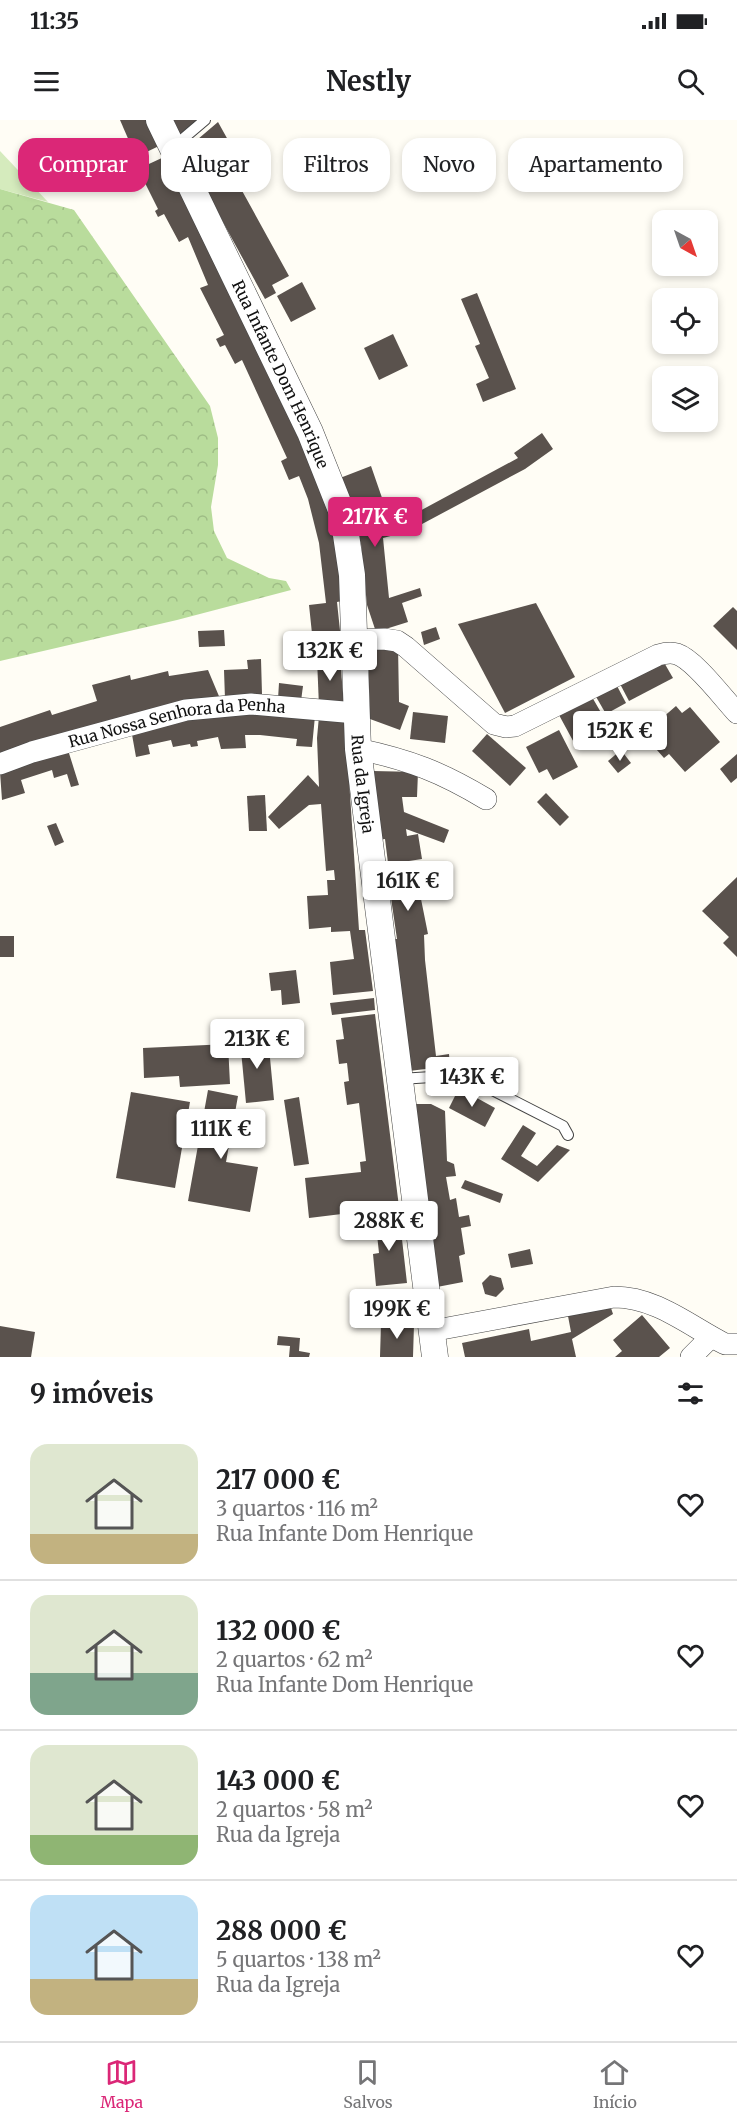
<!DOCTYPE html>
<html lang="pt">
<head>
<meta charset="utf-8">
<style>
	body { margin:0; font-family:Merriweather,serif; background:#f2f2f2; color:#202124; height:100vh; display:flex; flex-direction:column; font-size:22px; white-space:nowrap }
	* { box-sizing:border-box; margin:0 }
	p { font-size:20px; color:#757577 }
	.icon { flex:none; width:33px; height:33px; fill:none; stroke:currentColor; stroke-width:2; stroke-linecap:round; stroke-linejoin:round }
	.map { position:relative; height:1237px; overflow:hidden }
	.drawer { display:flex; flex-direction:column; background:#fff; flex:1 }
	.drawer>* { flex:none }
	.top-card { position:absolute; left:18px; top:18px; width:702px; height:54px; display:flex; gap:12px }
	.needle { width:39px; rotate:140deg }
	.fabs { position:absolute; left:652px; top:90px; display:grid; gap:12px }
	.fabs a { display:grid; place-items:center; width:66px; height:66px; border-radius:12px; background:#fff; box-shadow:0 3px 9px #0003; font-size:30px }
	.price { position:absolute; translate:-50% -51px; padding:0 14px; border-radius:6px; background:#fff; color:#222; font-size:20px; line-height:39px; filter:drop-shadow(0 2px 3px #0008) }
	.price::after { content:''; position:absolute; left:50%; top:36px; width:18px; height:14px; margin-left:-9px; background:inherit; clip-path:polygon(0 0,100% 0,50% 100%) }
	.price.on { background:#db2777; color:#fff }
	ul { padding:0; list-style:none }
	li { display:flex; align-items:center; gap:18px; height:150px; padding:0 30px }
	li+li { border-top:2px solid #e0e0e0 }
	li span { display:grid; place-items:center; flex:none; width:168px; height:120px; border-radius:18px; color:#555 }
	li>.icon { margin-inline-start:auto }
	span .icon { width:72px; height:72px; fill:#fffc; stroke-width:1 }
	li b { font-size:26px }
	h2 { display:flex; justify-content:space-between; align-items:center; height:72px; padding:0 30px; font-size:26px }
	.chip { padding:0 21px; border-radius:18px; background:#fff; box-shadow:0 3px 9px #0003; font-size:21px; line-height:54px }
	.chip.on { background:#db2777; color:#fff }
	.status { display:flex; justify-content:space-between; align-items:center; height:42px; padding:0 30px; background:#fff; direction:ltr }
	.status svg { height:16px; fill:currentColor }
	header { display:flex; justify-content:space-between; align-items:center; height:78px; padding:0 30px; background:#fff; font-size:27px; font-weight:700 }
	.dock { display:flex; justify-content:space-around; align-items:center; height:84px; border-top:2px solid #e0e0e0; background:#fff; font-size:16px; color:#757577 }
	.dock a { display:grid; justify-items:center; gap:3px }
	.dock .on { color:#db2777 }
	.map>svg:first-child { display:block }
	.grass { fill:#d5ebbd }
	.forest { fill:url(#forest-crowns) }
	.building { fill:#5a524d }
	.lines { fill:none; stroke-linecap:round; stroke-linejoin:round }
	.service-casing { stroke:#444; stroke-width:12 }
	.minor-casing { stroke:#444; stroke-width:22 }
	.tertiary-casing { stroke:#444; stroke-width:27 }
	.service { stroke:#fff; stroke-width:10 }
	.minor { stroke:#fff; stroke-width:21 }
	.tertiary { stroke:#fff; stroke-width:26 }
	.labels { text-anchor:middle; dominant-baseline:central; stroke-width:6; stroke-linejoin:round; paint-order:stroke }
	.street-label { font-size:16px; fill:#111; stroke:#fff }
</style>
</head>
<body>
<div class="status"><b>11:35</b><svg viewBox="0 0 49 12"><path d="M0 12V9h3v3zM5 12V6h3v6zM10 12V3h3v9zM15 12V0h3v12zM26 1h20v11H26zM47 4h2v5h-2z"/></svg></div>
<header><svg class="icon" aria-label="menu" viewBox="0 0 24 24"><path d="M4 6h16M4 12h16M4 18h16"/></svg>Nestly<svg class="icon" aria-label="search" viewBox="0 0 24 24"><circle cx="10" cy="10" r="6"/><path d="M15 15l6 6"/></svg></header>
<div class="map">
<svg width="737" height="1237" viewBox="0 0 737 1237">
	<defs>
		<pattern id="forest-crowns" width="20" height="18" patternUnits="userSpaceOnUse" patternTransform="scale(1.5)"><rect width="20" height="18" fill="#b9dc9c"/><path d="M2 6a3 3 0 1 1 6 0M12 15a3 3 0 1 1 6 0" fill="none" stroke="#9ebc85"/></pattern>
	</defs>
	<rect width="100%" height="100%" fill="#fffdf5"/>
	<polygon class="grass" points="0,31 48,82 0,69"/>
	<polygon class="forest" points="0,69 74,90 210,286 218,318 218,345 211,387 214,411 227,438 269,458 286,461 291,470 177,500 0,541"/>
	<g class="building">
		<polygon points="120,0 148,0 159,26 136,37"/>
		<polygon points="165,0 198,0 174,19"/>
		<polygon points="218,2 233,29 229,31 242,55 235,58 289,156 272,165 276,173 265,179 184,31"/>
		<polygon points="164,37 326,372 347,480 337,482 341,520 313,523 309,485 326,483 319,423 308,379 299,356 289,360 281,341 287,338 242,240 235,244 225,225 220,227 216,219 224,215 200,168 208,165 188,117 179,122 164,94 158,97 155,91 158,89 138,49"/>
		<polygon points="302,162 316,189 291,202 277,176"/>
		<polygon points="477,173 516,269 483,282 476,264 489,258 475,226 480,224 461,179"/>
		<polygon points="393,214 408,246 379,260 364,228"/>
		<polygon points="542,313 553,329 525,349 409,411 403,400 518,338 514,333"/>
		<polygon points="371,346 389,398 394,397 398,414 383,418 389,478 420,468 422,476 402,483 408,502 376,512 367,485 361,424 340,358"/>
		<polygon points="536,483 575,557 505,593 458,504"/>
		<polygon points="733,487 737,491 737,530 713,506"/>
		<polygon points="436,507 440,519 424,525 421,512"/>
		<polygon points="224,510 225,526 199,527 198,511"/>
		<polygon points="398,526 399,582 409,586 400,610 370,599 369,567 369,527"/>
		<polygon points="340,537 344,586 319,587 317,538"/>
		<polygon points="261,539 262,574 225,579 224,550 248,549 247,540"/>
		<polygon points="662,539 673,558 629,581 619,562"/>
		<polygon points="208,550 221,581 0,638 0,607 50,590 52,595 97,581 92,565 130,555 131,560 168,551 169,556"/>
		<polygon points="279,563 303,566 301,581 278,579"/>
		<polygon points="616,564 626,583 606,594 595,575"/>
		<polygon points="592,577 603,596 587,605 596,620 578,630 559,595"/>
		<polygon points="676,586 682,593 690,587 720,622 685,652 669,634 664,638 649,621 660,612 654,605"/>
		<polygon points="213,591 315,596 312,627 296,626 297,619 260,615 245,615 246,628 221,629 218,617 197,621 198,626 191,627 190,624 173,627 171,620 148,625 150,634 136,637 131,609"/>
		<polygon points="413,592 448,596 445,623 410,619"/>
		<polygon points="319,596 345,599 359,810 365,810 373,871 333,875 330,842 354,839 350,811 331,812 331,807 309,809 307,776 328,775 327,760 335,760 334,750 326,751 321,684 309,685 279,709 268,697 308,655 319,667 317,618"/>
		<polygon points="559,610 578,647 553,660 547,649 539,653 526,627"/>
		<polygon points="487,614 526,648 510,666 472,631"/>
		<polygon points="68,630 79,665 71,667 67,654 54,658 52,650 21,660 25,673 2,680 0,652"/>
		<polygon points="621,630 631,643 618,653 608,641"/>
		<polygon points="737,634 737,658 731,663 720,649"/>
		<polygon points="373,651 418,652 417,677 402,677 404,692 449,710 444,723 406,709 407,716 418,714 422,739 409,741 412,760 404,762 406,776 420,774 428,814 424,815 425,840 436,936 449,934 450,946 409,951 394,819 397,819 386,744 388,743 385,719 379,720"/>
		<polygon points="546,673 569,697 560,706 537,682"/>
		<polygon points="265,675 267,711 249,711 247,676"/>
		<polygon points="56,703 64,722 55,726 47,706"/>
		<polygon points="737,757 737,837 723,823 729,817 702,791"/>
		<rect x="0" y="816" width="14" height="21"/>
		<polygon points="296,850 300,883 282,885 281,870 271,871 269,853"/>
		<polygon points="374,878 375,890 332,895 330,883"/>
		<polygon points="375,894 399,1087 309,1098 305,1058 361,1052 360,1042 366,1041 359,983 347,985 344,962 349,961 347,943 339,944 336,920 344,919 341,898"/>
		<polygon points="268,917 274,980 246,983 240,920"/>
		<polygon points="228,924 230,964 180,967 179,956 144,958 143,928"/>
		<polygon points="459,968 495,988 485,1007 449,988"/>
		<polygon points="208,970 238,976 226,1042 258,1047 250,1092 188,1081"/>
		<polygon points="131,972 190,982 175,1068 116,1058"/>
		<polygon points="299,977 309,1044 294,1046 284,980"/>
		<polygon points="414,984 431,984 445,991 447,1041 454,1044 456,1056 446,1057 450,1080 456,1078 459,1097 469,1095 471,1106 461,1108 465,1134 459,1136 463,1162 437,1167"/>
		<polygon points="523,1005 536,1013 521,1036 537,1046 557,1025 570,1030 538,1062 501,1039"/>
		<polygon points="465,1060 503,1074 500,1083 461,1068"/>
		<polygon points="399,1093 407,1163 376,1166 373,1134 379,1133 375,1096"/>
		<polygon points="530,1129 533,1144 511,1148 508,1134"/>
		<polygon points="490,1155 501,1158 504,1169 496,1177 485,1174 482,1163"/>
		<polygon points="380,1170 381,1187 365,1188 363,1171"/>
		<polygon points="610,1185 613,1194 572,1219 576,1237 465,1237 462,1223 529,1209 531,1221 571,1212 568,1196"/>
		<polygon points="642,1195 670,1228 659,1237 615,1237 622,1231 613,1220"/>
		<polygon points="381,1203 414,1204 413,1237 380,1237"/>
		<polygon points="0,1206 35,1212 31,1237 0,1237"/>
		<polygon points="278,1216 300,1218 299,1231 310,1233 309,1237 289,1237 290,1226 277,1225"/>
	</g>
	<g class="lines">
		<defs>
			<g id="service">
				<polyline points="172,28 205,0"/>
				<polyline points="400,959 463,955 563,1006 568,1015"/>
			</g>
			<g id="minor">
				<path d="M354,520L384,519L397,521L406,527L494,604L506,607L515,606L658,535C665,533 671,532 677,534C695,540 723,578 737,593"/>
				<path d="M358,629C410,640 441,652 486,679"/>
				<path id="s1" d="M0,644L32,632L186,590L251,584L356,593"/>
				<path d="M431,1211L614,1177C656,1177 688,1205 725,1224H737"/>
				<polyline points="691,1237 711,1217"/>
			</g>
			<g id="tertiary">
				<path id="s2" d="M159,0L310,312L343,395L352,455L358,629L435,1237"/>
			</g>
		</defs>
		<use href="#service" class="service-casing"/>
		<use href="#minor" class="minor-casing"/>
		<use href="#tertiary" class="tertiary-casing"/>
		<use href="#service" class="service"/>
		<use href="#minor" class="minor"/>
		<use href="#tertiary" class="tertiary"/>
	</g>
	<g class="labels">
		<g class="street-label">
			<text stroke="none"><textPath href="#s2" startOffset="282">Rua Infante Dom Henrique</textPath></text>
			<text stroke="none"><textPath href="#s1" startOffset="183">Rua Nossa Senhora da Penha</textPath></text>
			<text stroke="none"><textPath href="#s2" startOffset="706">Rua da Igreja</textPath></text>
		</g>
	</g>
</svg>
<div class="fabs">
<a><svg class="needle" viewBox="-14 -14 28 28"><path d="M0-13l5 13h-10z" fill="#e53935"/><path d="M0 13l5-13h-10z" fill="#757577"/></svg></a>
<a><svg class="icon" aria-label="locate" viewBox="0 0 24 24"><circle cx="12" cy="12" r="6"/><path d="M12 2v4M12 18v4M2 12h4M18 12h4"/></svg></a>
<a><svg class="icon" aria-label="layers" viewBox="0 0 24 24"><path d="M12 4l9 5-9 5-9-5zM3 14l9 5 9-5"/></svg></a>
</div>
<b class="price on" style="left:375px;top:428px">217K €</b>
<b class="price" style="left:330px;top:562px">132K €</b>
<b class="price" style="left:620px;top:642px">152K €</b>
<b class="price" style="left:408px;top:792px">161K €</b>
<b class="price" style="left:257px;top:950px">213K €</b>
<b class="price" style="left:472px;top:988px">143K €</b>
<b class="price" style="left:221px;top:1040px">111K €</b>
<b class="price" style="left:389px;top:1132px">288K €</b>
<b class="price" style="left:397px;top:1220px">199K €</b>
<div class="top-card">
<a class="chip on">Comprar</a>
<a class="chip">Alugar</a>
<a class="chip">Filtros</a>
<a class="chip">Novo</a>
<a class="chip">Apartamento</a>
</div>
</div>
<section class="drawer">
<h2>9 imóveis<svg class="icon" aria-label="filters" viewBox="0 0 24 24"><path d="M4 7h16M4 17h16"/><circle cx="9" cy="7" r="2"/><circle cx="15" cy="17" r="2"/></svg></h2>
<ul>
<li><span style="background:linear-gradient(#dfe7d0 75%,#c2b280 0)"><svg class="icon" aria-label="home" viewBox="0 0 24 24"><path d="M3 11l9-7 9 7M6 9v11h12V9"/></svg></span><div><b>217 000 €</b><p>3 quartos · 116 m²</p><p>Rua Infante Dom Henrique</p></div><svg class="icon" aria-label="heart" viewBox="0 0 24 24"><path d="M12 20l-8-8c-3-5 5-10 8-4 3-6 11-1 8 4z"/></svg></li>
<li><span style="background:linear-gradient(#dfe7d0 65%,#7fa58c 0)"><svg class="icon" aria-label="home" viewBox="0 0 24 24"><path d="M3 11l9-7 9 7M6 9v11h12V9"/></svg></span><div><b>132 000 €</b><p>2 quartos · 62 m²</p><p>Rua Infante Dom Henrique</p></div><svg class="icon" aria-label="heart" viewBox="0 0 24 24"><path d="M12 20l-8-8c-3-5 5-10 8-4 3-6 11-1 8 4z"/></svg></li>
<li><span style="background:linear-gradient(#dfe7d0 75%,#8fb573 0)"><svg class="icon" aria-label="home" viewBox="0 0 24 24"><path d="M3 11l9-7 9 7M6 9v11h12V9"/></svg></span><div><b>143 000 €</b><p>2 quartos · 58 m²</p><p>Rua da Igreja</p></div><svg class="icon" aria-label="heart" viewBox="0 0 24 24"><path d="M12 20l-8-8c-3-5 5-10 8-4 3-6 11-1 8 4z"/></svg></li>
<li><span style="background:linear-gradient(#bfe0f5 70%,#c2b280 0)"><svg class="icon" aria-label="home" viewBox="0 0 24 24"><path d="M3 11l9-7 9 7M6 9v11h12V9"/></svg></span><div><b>288 000 €</b><p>5 quartos · 138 m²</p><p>Rua da Igreja</p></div><svg class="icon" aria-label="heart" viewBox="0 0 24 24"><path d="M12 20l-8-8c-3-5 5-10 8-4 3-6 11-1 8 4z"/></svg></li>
</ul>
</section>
<nav class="dock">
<a class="on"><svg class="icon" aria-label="map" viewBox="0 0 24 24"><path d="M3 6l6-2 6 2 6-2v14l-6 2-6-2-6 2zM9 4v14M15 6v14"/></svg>Mapa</a>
<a><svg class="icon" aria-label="saved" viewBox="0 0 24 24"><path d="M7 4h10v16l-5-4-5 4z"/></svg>Salvos</a>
<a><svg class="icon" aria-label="home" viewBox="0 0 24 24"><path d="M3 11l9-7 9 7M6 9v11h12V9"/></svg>Início</a>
</nav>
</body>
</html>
